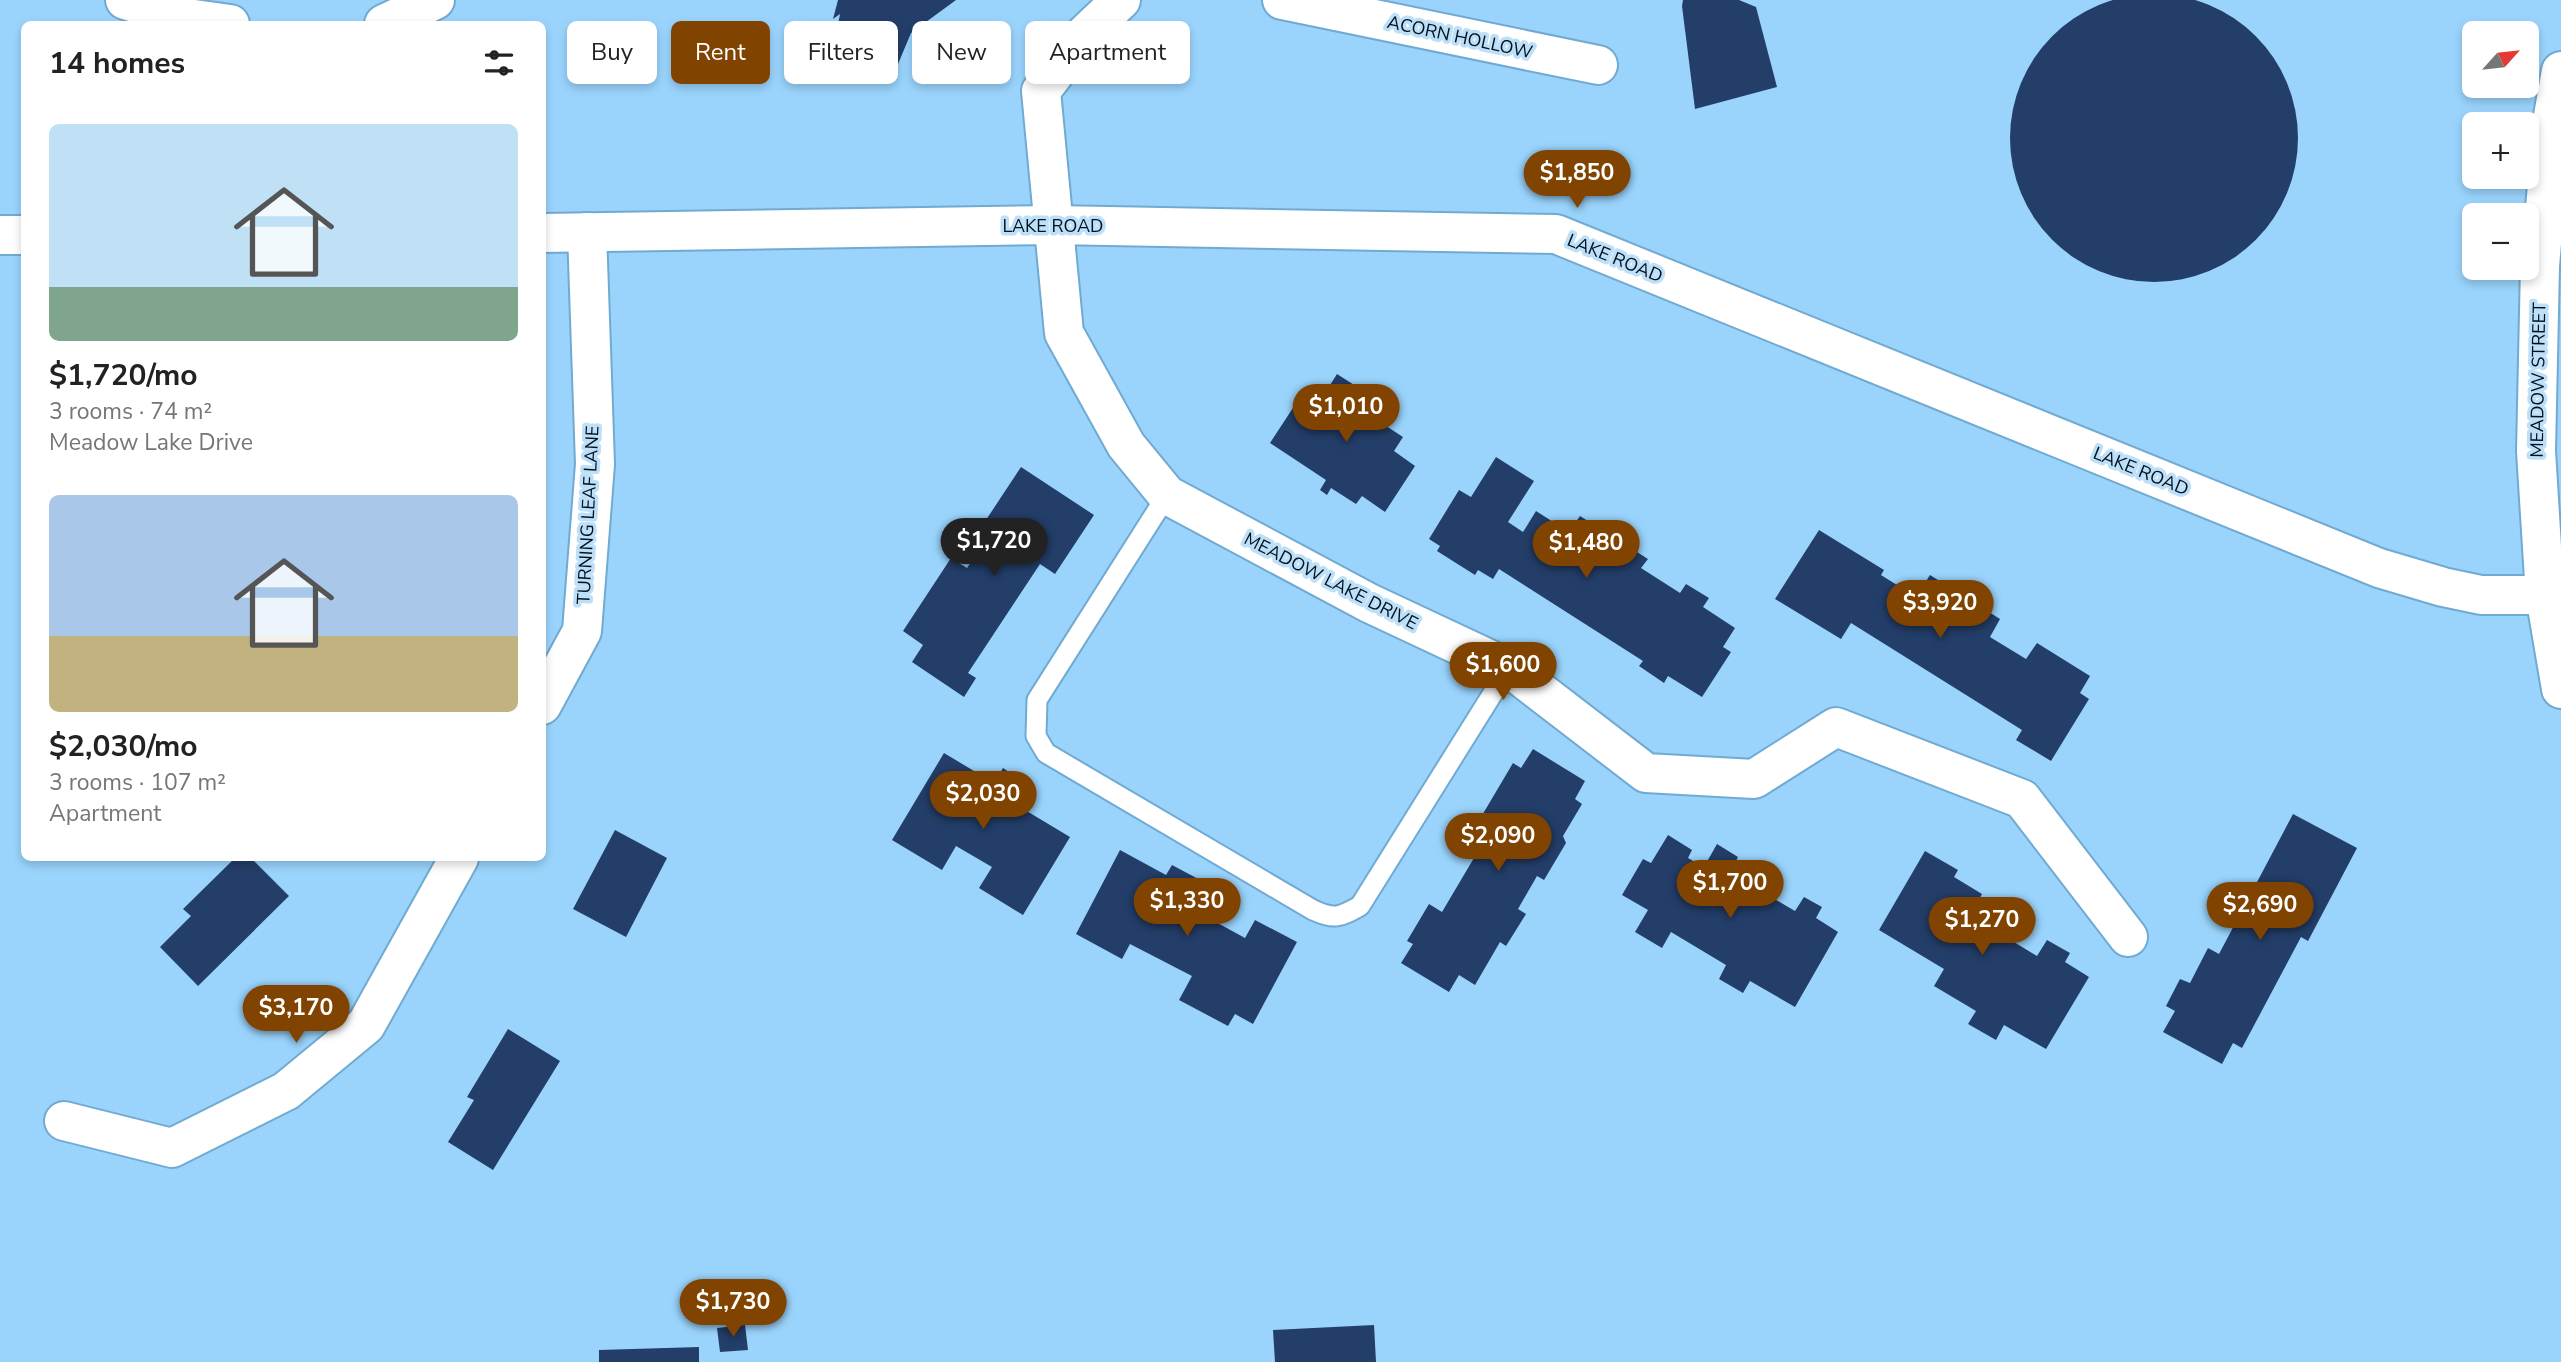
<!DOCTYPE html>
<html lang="en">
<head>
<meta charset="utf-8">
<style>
	body { margin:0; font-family:"Nunito Sans",sans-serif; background:#f2f2f2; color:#222; height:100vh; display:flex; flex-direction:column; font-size:26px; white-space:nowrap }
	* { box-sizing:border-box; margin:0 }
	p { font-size:23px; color:#767676 }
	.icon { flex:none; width:38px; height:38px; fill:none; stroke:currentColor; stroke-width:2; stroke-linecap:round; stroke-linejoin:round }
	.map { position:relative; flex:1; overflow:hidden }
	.details { position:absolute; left:21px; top:21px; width:525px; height:840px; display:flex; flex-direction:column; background:#fff; border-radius:10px; box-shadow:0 4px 10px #0003 }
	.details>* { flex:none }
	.banner { position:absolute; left:567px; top:21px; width:665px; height:63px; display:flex; gap:14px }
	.needle { width:46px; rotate:63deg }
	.fabs { position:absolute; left:2462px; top:21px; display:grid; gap:14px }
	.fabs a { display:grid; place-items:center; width:77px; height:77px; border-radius:10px; background:#fff; box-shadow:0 4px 10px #0003; font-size:35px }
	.price { position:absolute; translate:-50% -60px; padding:0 16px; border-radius:24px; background:#804400; color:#fff; font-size:23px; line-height:46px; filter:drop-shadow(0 2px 4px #0008) }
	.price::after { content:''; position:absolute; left:50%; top:42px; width:21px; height:16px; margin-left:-10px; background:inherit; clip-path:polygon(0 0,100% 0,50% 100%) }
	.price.current { background:#222; color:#fff }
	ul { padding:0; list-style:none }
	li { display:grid; align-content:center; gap:14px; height:371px; padding:0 28px }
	li span { display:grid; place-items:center; height:217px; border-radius:10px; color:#555 }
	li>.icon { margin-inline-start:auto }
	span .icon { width:126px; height:126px; fill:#fffc; stroke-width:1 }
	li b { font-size:30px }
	h2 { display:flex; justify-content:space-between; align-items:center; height:84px; padding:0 28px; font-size:30px }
	.tag { padding:0 24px; border-radius:10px; background:#fff; box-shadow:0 4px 10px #0003; font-size:24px; line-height:63px }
	.tag.current { background:#804400; color:#fff }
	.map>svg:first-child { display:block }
	.building { fill:#233e69 }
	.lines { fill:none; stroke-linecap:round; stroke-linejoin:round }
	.lane-casing { stroke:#71aad1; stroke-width:23 }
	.street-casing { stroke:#71aad1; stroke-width:42 }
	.secondary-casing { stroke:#71aad1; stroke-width:42 }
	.lane { stroke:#fff; stroke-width:19 }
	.street { stroke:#fff; stroke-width:38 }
	.secondary { stroke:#fff; stroke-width:38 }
	.labels { text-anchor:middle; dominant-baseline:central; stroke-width:7; stroke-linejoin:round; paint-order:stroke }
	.street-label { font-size:18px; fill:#00111f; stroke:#bddff7 }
</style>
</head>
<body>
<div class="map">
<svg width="2561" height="1362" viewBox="0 0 2561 1362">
	<rect width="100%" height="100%" fill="#9ad4fd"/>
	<g class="building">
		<circle cx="2154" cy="138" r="144"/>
		<polygon points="838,0 956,0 911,33 893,76 833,51 840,14 833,19"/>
		<polygon points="1683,0 1739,0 1756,7 1777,87 1695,109 1682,6"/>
		<polygon points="1337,374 1390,408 1380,422 1403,437 1394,451 1415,466 1385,512 1362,496 1356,504 1331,488 1327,495 1320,490 1326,480 1270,443 1304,391 1320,401"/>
		<polygon points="1496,457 1534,481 1508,522 1523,532 1536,511 1569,532 1580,516 1648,559 1641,568 1680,593 1686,584 1709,598 1703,607 1735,628 1723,647 1731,652 1702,697 1668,676 1664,683 1639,666 1643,661 1499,569 1493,579 1478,570 1475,575 1437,551 1440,546 1429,539 1459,490 1471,497"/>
		<polygon points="1021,467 1094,515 1055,574 1040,564 968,673 976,678 964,697 912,662 923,645 903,631 951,558 967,568 991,532 982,526"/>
		<polygon points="1819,530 1884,570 1881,575 1916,597 1930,575 2000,619 1990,637 2026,659 2037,643 2090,676 2080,693 2089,699 2051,761 2016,740 2022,730 1851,623 1841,639 1775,599"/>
		<polygon points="1533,749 1585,781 1575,799 1582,804 1563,836 1566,843 1544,880 1537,876 1518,909 1526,914 1506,946 1500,942 1475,985 1459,975 1449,992 1401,963 1413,944 1407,941 1429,904 1442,912 1484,841 1471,834 1513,763 1521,768"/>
		<polygon points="944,753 994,783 1003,768 1015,776 1011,785 1032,798 1025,810 1070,837 1023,915 979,888 992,867 956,846 942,870 892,840"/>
		<polygon points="2293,814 2357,848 2308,941 2301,937 2242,1048 2233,1043 2222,1064 2163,1032 2175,1011 2166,1006 2180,979 2190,983 2208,948 2219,954"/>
		<polygon points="615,830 667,858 626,937 573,909"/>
		<polygon points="1668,835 1692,850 1688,858 1704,867 1717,844 1738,857 1735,863 1765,882 1761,891 1795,911 1804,897 1822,907 1816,918 1838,932 1795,1007 1750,981 1743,993 1719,979 1726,965 1671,932 1662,948 1635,932 1648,910 1622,895 1643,859 1651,863"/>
		<polygon points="1120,850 1166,875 1172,865 1217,889 1203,915 1245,938 1255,920 1297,942 1253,1024 1235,1014 1228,1026 1179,1000 1192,976 1130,944 1122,959 1076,934"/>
		<polygon points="1925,851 1958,870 1954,877 1982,894 1975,907 2009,927 2004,936 2037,956 2047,940 2070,953 2065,962 2089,977 2046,1049 2004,1025 1996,1040 1968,1024 1976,1011 1934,986 1944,969 1879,930"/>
		<polygon points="235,858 251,858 289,896 198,986 160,947 191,916 183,909"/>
		<polygon points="508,1029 560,1061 493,1170 448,1142 474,1100 467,1097"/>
		<polygon points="745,1325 748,1350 720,1352 717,1328"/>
		<polygon points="1374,1325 1376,1362 1275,1362 1273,1330"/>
		<polygon points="699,1347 699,1362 599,1362 599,1350"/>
	</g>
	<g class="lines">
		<defs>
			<path id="lane" d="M1167,495L1037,700L1036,736L1046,753L1313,910C1335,920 1340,917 1360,906L1508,669"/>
			<g id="street">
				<polyline points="125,0 179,17 230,24"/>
				<polyline points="1121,0 1083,36 1041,91 1064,333 1126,445 1167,495 1369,603 1512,670 1646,773 1754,779 1836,727 2022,799 2128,937"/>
				<polyline points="1282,0 1598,65"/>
				<polyline points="384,24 435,0"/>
				<polyline points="542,233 1053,225 1556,234 2379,568 2443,587 2481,595 2545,595"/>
				<polyline points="0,235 24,235"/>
				<polyline points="542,705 582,631 595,464 587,232"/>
				<polyline points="64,1121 172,1148 286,1091 366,1025 459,858"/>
			</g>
			<polyline id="secondary" points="2561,71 2553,116 2540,266 2536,451 2545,595 2561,689"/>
		</defs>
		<use href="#lane" class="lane-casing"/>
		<use href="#street" class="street-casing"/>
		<use href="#secondary" class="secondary-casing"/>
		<use href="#lane" class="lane"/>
		<use href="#street" class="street"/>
		<use href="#secondary" class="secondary"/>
	</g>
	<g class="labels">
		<g class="street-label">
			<text transform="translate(1460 37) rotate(12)">ACORN HOLLOW</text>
			<text x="1053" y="226">LAKE ROAD</text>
			<text transform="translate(1615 258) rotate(22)">LAKE ROAD</text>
			<text transform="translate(2538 380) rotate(-89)">MEADOW STREET</text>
			<text transform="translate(2141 471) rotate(22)">LAKE ROAD</text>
			<text transform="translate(588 515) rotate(-87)">TURNING LEAF LANE</text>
			<text transform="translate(1331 581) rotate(27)">MEADOW LAKE DRIVE</text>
		</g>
	</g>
</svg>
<div class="fabs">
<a><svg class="needle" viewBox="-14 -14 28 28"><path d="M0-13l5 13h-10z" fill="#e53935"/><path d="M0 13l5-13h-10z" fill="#767676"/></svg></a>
<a>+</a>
<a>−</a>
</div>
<b class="price" style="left:1577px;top:210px">$1,850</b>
<b class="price" style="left:1346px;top:444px">$1,010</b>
<b class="price current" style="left:994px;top:578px">$1,720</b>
<b class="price" style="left:1586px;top:580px">$1,480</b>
<b class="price" style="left:1940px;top:640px">$3,920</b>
<b class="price" style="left:1503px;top:702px">$1,600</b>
<b class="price" style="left:983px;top:831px">$2,030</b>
<b class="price" style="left:1498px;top:873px">$2,090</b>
<b class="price" style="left:1730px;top:920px">$1,700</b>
<b class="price" style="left:1187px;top:938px">$1,330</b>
<b class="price" style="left:2260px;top:942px">$2,690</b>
<b class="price" style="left:1982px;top:957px">$1,270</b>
<b class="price" style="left:296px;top:1045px">$3,170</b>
<b class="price" style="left:733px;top:1339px">$1,730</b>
<div class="banner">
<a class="tag">Buy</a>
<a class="tag current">Rent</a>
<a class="tag">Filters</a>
<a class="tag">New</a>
<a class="tag">Apartment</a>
</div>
<section class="details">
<h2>14 homes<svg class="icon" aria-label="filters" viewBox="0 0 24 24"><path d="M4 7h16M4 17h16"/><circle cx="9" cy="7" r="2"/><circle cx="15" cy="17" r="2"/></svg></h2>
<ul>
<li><span style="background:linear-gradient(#bfe0f5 75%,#7fa58c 0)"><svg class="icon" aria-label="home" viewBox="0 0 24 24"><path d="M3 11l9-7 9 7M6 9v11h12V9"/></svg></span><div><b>$1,720/mo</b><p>3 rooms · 74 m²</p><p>Meadow Lake Drive</p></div></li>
<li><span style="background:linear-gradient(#a9c7e8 65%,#c2b280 0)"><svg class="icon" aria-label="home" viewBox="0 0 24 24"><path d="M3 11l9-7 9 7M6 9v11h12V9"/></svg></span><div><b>$2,030/mo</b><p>3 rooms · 107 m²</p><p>Apartment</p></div></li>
</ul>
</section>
</div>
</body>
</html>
